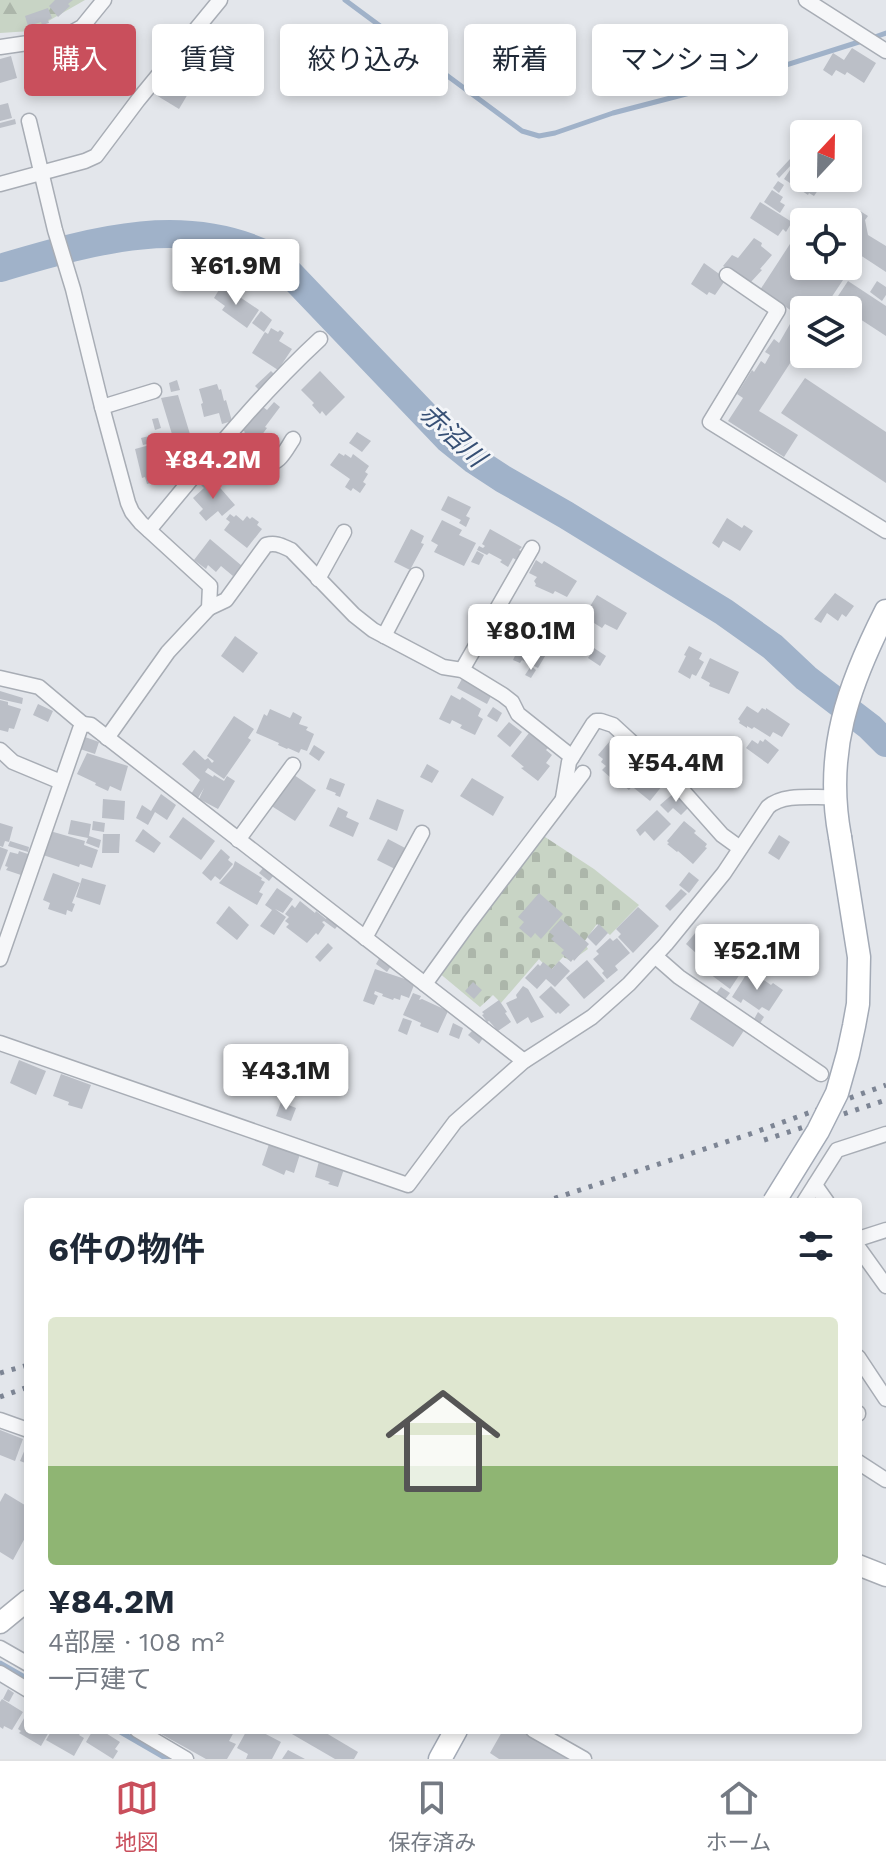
<!DOCTYPE html>
<html lang="ja">
<head>
<meta charset="utf-8">
<style>
	body { margin:0; font-family:"Work Sans","Noto Sans JP",sans-serif; background:#f6f6f7; color:#1f2937; height:100vh; display:flex; flex-direction:column; font-size:30px; white-space:nowrap }
	* { box-sizing:border-box; margin:0 }
	p { font-size:26px; color:#747a83 }
	.icon { flex:none; width:44px; height:44px; fill:none; stroke:currentColor; stroke-width:2; stroke-linecap:round; stroke-linejoin:round }
	.map { position:relative; flex:1; overflow:hidden }
	.details { position:absolute; left:24px; top:1198px; width:838px; height:536px; display:flex; flex-direction:column; background:#fff; border-radius:8px; box-shadow:0 4px 12px #0003 }
	.details>* { flex:none }
	.guide { position:absolute; left:24px; top:24px; width:838px; height:72px; display:flex; gap:16px }
	.needle { width:52px; rotate:22deg }
	.controls { position:absolute; left:790px; top:120px; display:grid; gap:16px }
	.controls a { display:grid; place-items:center; width:72px; height:72px; border-radius:8px; background:#fff; box-shadow:0 4px 12px #0003; font-size:40px }
	.price { position:absolute; translate:-50% -68px; padding:0 18px; border-radius:8px; background:#fff; color:#222; font-size:26px; line-height:52px; filter:drop-shadow(0 2px 4px #0008) }
	.price::after { content:''; position:absolute; left:50%; top:48px; width:24px; height:18px; margin-left:-12px; background:inherit; clip-path:polygon(0 0,100% 0,50% 100%) }
	.price.on { background:#c94f5c; color:#fff }
	ul { padding:0; list-style:none }
	li { display:grid; align-content:center; gap:16px; height:424px; padding:0 24px }
	li span { display:grid; place-items:center; height:248px; border-radius:8px; color:#555 }
	li>.icon { margin-inline-start:auto }
	span .icon { width:144px; height:144px; fill:#fffc; stroke-width:1 }
	li b { font-size:34px }
	h2 { display:flex; justify-content:space-between; align-items:center; height:96px; padding:0 24px; font-size:34px }
	.pill { padding:0 28px; border-radius:8px; background:#fff; box-shadow:0 4px 12px #0003; font-size:28px; line-height:72px }
	.pill.on { background:#c94f5c; color:#fff }
	.tabs { display:flex; justify-content:space-around; align-items:center; height:112px; border-top:2px solid #e0e1e3; background:#fff; font-size:22px; color:#747a83 }
	.tabs a { display:grid; justify-items:center; gap:4px }
	.tabs .on { color:#c94f5c }
	.map>svg:first-child { display:block }
	.forest { fill:url(#forest-firs) }
	.cemetery { fill:url(#cemetery-stones) }
	.lines { fill:none; stroke-linecap:round; stroke-linejoin:round }
	.stream { stroke:#a0b2c9; stroke-width:5 }
	.river { stroke:#a0b2c9; stroke-width:28 }
	.building { fill:#bbbfc7 }
	.street-casing { stroke:#a8adb5; stroke-width:17 }
	.secondary-casing { stroke:#a8adb5; stroke-width:23 }
	.primary-casing { stroke:#a3aab6; stroke-width:25 }
	.street { stroke:#f6f7f9; stroke-width:14 }
	.secondary { stroke:#fff; stroke-width:20 }
	.primary { stroke:#fff; stroke-width:22 }
	.rail { stroke:#7d8594; stroke-width:5; stroke-dasharray:4 8; stroke-linecap:butt }
	.primary-bridge-casing { stroke:#a3aab6; stroke-width:25; stroke-linecap:butt }
	.primary-bridge { stroke:#fff; stroke-width:22 }
	.labels { text-anchor:middle; dominant-baseline:central; stroke-width:6; stroke-linejoin:round; paint-order:stroke }
	.water-label { font-size:26px; font-style:italic; fill:#375075; stroke:#f3f5f8 }
</style>
</head>
<body>
<div class="map">
<svg width="886" height="1759" viewBox="0 0 886 1759">
	<defs>
		<pattern id="forest-firs" width="22" height="20" patternUnits="userSpaceOnUse" patternTransform="scale(2)"><rect width="22" height="20" fill="#c8d4c5"/><path d="M5 1l3.5 6h-7zM16 11l3.5 6h-7z" fill="#acb6aa"/></pattern>
		<pattern id="cemetery-stones" width="16" height="16" patternUnits="userSpaceOnUse" patternTransform="scale(2)"><rect width="16" height="16" fill="#c8d4c5"/><path d="M2 7V4a2 2 0 0 1 4 0v3zM10 15v-3a2 2 0 0 1 4 0v3z" fill="#acb6aa"/></pattern>
	</defs>
	<rect width="100%" height="100%" fill="#e3e6eb"/>
	<polygon class="forest" points="0,0 85,0 31,31 0,33"/>
	<polygon class="cemetery" points="542,835 594,869 639,905 610,935 597,924 584,942 588,949 571,961 563,957 550,971 539,959 501,1003 493,995 480,1007 438,972"/>
	<g class="lines">
		<g class="stream">
			<polyline points="345,0 522,131 539,136 555,133 613,113 736,81 862,41"/>
			<polyline points="872,38 886,33"/>
			<polyline points="0,1663 28,1679"/>
			<polyline points="117,1730 167,1759"/>
		</g>
		<path class="river" d="M0,268C92,241 186,212 276,259L448,439L474,460L503,479L566,515L724,612L773,647L806,678L870,727L886,743"/>
	</g>
	<g class="building">
		<polygon points="55,0 73,0 68,4 70,6 58,17 49,6"/>
		<polygon points="48,8 52,18 48,20 49,23 42,25 41,22 28,26 25,16"/>
		<polygon points="852,48 876,63 864,83 847,72 845,75 836,70 832,76 823,70 833,53 844,60"/>
		<polygon points="63,51 72,62 63,69 54,58"/>
		<polygon points="11,56 17,78 0,83 0,59"/>
		<polygon points="74,64 86,82 77,89 64,71"/>
		<polygon points="164,71 192,87 179,109 151,92"/>
		<polygon points="8,103 12,118 0,121 0,105"/>
		<polygon points="15,119 16,124 0,128 0,123"/>
		<polygon points="790,159 793,163 779,178 776,174"/>
		<polygon points="796,161 804,166 804,178 822,178 825,180 814,196 809,193 808,195 784,179"/>
		<polygon points="778,181 784,185 779,193 773,188"/>
		<polygon points="772,190 783,197 780,202 785,205 780,213 764,202"/>
		<polygon points="760,202 792,222 786,232 783,229 778,236 750,218"/>
		<polygon points="857,209 868,216 865,220 868,235 886,246 886,272 857,253 856,256 848,251 848,241 853,244 861,232 860,225 850,220"/>
		<polygon points="801,227 804,229 804,266 848,266 848,258 855,262 823,310 804,310 804,319 760,290"/>
		<polygon points="754,238 762,243 761,246 772,255 760,269 762,270 750,283 723,266 732,255 738,258"/>
		<polygon points="704,263 722,276 720,280 724,282 715,295 709,292 707,295 691,284"/>
		<polygon points="848,281 886,306 886,336 834,302"/>
		<polygon points="877,281 886,287 886,295 882,301 870,292"/>
		<polygon points="222,285 259,310 247,328 222,310 225,306 214,298"/>
		<polygon points="261,311 272,320 264,332 252,323"/>
		<polygon points="790,324 804,333 804,354 809,354 805,360 796,354 759,411 798,435 784,457 728,421 743,398 737,394 752,370 754,372 761,361 765,364 770,355 765,352 774,339 779,343"/>
		<polygon points="271,328 278,332 280,330 284,333 279,341 292,349 278,370 252,353 265,332 268,334"/>
		<polygon points="271,371 276,376 261,392 255,386"/>
		<polygon points="320,371 345,397 326,416 322,411 320,414 312,405 314,403 301,390"/>
		<polygon points="805,378 886,432 886,483 781,413"/>
		<polygon points="177,380 180,390 171,392 169,383"/>
		<polygon points="217,384 219,390 221,389 224,401 226,400 232,421 222,424 219,413 204,417 201,404 203,403 199,389"/>
		<polygon points="178,395 193,444 197,443 201,460 185,477 161,398"/>
		<polygon points="274,402 280,407 265,427 267,428 258,440 256,438 249,447 239,439 245,432 241,429 250,418 252,420 263,407 267,410"/>
		<polygon points="158,418 161,428 155,430 152,419"/>
		<polygon points="357,432 371,441 362,452 349,443"/>
		<polygon points="153,435 155,442 143,445 141,438"/>
		<polygon points="157,443 167,479 147,484 145,477 142,478 135,449"/>
		<polygon points="339,453 344,456 345,454 351,458 353,454 369,466 365,472 368,474 363,482 366,484 360,493 353,488 351,491 345,487 350,479 330,465"/>
		<polygon points="206,480 211,485 215,482 235,505 222,516 218,511 206,521 199,513 203,509 193,498 204,488 201,485"/>
		<polygon points="448,496 471,507 466,516 470,518 466,527 459,523 461,520 441,510"/>
		<polygon points="230,514 234,517 236,515 243,521 247,516 250,519 252,517 259,522 257,525 262,529 247,548 224,530 230,522 226,519"/>
		<polygon points="727,518 742,528 744,525 753,531 740,551 723,541 719,548 712,543"/>
		<polygon points="442,520 462,530 459,535 476,543 464,566 434,552 438,545 431,541"/>
		<polygon points="411,529 424,536 421,543 424,544 410,570 394,562"/>
		<polygon points="490,529 522,547 519,550 523,552 518,561 513,558 508,567 500,562 502,560 489,553 487,555 477,550 479,546 483,548 485,546 482,544"/>
		<polygon points="210,539 242,566 233,576 221,566 216,572 208,565 206,569 194,560"/>
		<polygon points="477,551 484,555 479,565 471,562"/>
		<polygon points="536,560 542,564 544,561 577,581 567,597 555,591 553,594 535,586 536,584 534,581 537,577 529,573"/>
		<polygon points="835,593 854,606 846,617 842,614 838,621 827,613 821,623 814,619"/>
		<polygon points="597,595 627,613 617,630 605,624 602,628 586,618 588,614 586,613"/>
		<polygon points="500,614 527,628 525,633 551,646 538,668 522,660 520,663 513,660 524,637 516,649 500,637 497,643 487,638"/>
		<polygon points="235,636 258,653 243,673 221,656"/>
		<polygon points="689,646 702,653 699,659 704,662 696,676 692,674 690,679 678,672 686,656 684,655"/>
		<polygon points="594,648 606,656 600,666 588,658"/>
		<polygon points="710,658 739,672 729,694 709,686 710,683 701,678"/>
		<polygon points="531,666 536,670 531,678 525,675"/>
		<polygon points="463,677 492,694 487,704 457,688"/>
		<polygon points="0,691 23,698 22,704 0,699"/>
		<polygon points="451,695 460,700 462,697 481,709 478,716 483,719 475,735 460,728 462,725 452,720 450,724 439,719"/>
		<polygon points="0,700 8,702 8,705 21,709 14,729 9,728 8,732 0,730"/>
		<polygon points="38,704 53,711 48,722 33,715"/>
		<polygon points="747,706 758,713 762,708 766,710 766,708 790,724 782,737 773,732 770,737 754,727 752,729 747,726 747,728 739,723 740,721 738,719"/>
		<polygon points="493,707 502,713 497,722 487,716"/>
		<polygon points="270,709 290,718 293,712 302,717 299,724 308,727 306,730 314,734 307,751 301,749 299,753 288,748 287,749 278,745 279,743 256,733 264,714 267,716"/>
		<polygon points="234,716 254,729 248,738 251,740 224,779 208,768 205,772 213,777 214,775 224,781 227,776 235,781 218,809 199,799 204,788 198,798 191,794 200,780 182,764 194,750 205,760 208,758 212,763 214,761 207,756"/>
		<polygon points="509,722 522,732 510,747 497,736"/>
		<polygon points="529,733 548,748 546,750 552,755 546,763 550,766 538,781 521,768 524,767 511,756"/>
		<polygon points="85,737 99,742 95,754 80,749"/>
		<polygon points="765,739 779,750 768,764 746,748 752,740 758,744 760,740 763,742"/>
		<polygon points="610,741 628,756 626,759 641,771 636,778 638,779 629,790 612,776 611,778 602,770 606,766 601,762 603,759 598,755"/>
		<polygon points="314,745 325,752 319,761 309,754"/>
		<polygon points="87,753 128,766 121,791 110,786 108,791 95,785 96,783 77,774"/>
		<polygon points="427,764 439,771 432,783 420,777"/>
		<polygon points="646,773 662,786 650,801 634,788"/>
		<polygon points="294,775 316,790 295,821 270,805"/>
		<polygon points="330,778 345,784 340,797 335,795 336,793 326,789"/>
		<polygon points="472,778 504,797 493,816 460,796"/>
		<polygon points="675,792 691,805 681,815 673,808 668,813 660,805"/>
		<polygon points="161,794 176,805 167,820 155,812 148,825 136,818 142,805 151,811"/>
		<polygon points="103,799 125,801 124,820 102,818"/>
		<polygon points="377,799 404,810 397,831 369,819"/>
		<polygon points="338,807 348,812 346,817 359,823 353,837 329,826"/>
		<polygon points="657,810 671,824 654,841 645,831 640,836 636,830"/>
		<polygon points="183,817 215,841 201,860 169,837"/>
		<polygon points="71,820 91,824 89,836 101,840 99,848 86,843 88,838 68,834"/>
		<polygon points="93,821 105,823 104,832 92,830"/>
		<polygon points="684,821 696,831 694,833 707,844 705,847 707,848 693,864 678,851 677,852 667,844 669,843 667,841"/>
		<polygon points="0,823 13,827 9,842 5,841 3,847 0,846"/>
		<polygon points="143,829 161,843 154,853 135,841"/>
		<polygon points="50,831 85,841 84,845 98,850 92,868 80,864 79,867 43,855"/>
		<polygon points="103,834 120,834 119,853 102,853"/>
		<polygon points="779,835 790,842 779,860 768,853"/>
		<polygon points="388,839 407,849 397,870 377,860"/>
		<polygon points="10,841 29,847 28,852 8,846"/>
		<polygon points="0,847 8,850 0,871"/>
		<polygon points="221,849 230,857 228,860 233,864 220,880 215,876 211,881 202,873"/>
		<polygon points="19,851 28,854 21,875 6,870 8,867 5,866 10,852 18,854"/>
		<polygon points="235,861 262,878 261,880 265,882 259,892 263,894 257,905 219,883 233,867"/>
		<polygon points="264,867 274,875 269,881 259,873"/>
		<polygon points="689,872 699,880 689,893 679,885"/>
		<polygon points="53,873 80,883 72,903 75,904 72,912 67,910 66,915 48,909 50,903 43,900"/>
		<polygon points="82,878 106,885 100,905 76,897"/>
		<polygon points="277,888 293,899 283,913 275,909 286,917 274,935 260,926 272,910 265,905"/>
		<polygon points="681,889 687,894 670,911 665,906"/>
		<polygon points="539,893 563,914 541,939 535,933 531,938 519,928 524,922 518,917"/>
		<polygon points="300,901 315,913 316,911 326,919 328,916 339,924 335,929 324,921 322,922 325,925 318,935 316,933 307,943 286,927 289,924 285,921 289,917 285,914 292,905 295,908"/>
		<polygon points="229,906 249,925 237,940 216,923"/>
		<polygon points="638,907 659,926 633,953 618,937 621,934 616,929"/>
		<polygon points="561,919 589,944 574,961 573,959 571,962 561,953 564,950 551,939 554,936 549,932"/>
		<polygon points="599,924 608,933 596,946 587,937"/>
		<polygon points="696,932 706,941 696,953 686,944"/>
		<polygon points="610,938 613,941 617,938 630,953 615,966 618,970 607,979 602,973 604,971 593,959 599,954 596,951"/>
		<polygon points="328,943 333,948 320,962 315,957"/>
		<polygon points="710,946 744,968 730,989 698,965"/>
		<polygon points="380,957 391,966 387,972 376,964"/>
		<polygon points="587,960 605,981 584,999 566,978"/>
		<polygon points="559,961 570,971 555,987 546,979 537,989 525,978 538,964 540,966 543,962 552,969"/>
		<polygon points="375,969 405,979 406,977 414,985 409,998 401,995 400,1000 394,998 393,1000 382,996 383,994 375,991 374,994 378,996 374,1005 363,1001"/>
		<polygon points="749,970 771,985 773,983 783,990 769,1011 762,1007 759,1010 743,999 741,1003 732,997"/>
		<polygon points="473,982 482,990 474,999 465,991"/>
		<polygon points="523,986 528,989 544,1017 531,1023 528,1017 517,1024 506,1003 517,998 516,995"/>
		<polygon points="551,986 570,1005 560,1014 558,1012 556,1014 539,997"/>
		<polygon points="721,987 730,993 723,1002 715,995"/>
		<polygon points="413,993 421,996 419,1000 422,999 448,1011 438,1033 420,1026 421,1023 403,1015"/>
		<polygon points="701,999 745,1029 733,1047 690,1019"/>
		<polygon points="499,1000 507,1012 505,1013 511,1022 498,1031 489,1021 487,1022 482,1015 484,1014 482,1012"/>
		<polygon points="758,1012 764,1017 759,1025 753,1021"/>
		<polygon points="403,1018 412,1021 407,1035 398,1031"/>
		<polygon points="453,1023 463,1028 459,1039 449,1035"/>
		<polygon points="473,1030 483,1038 479,1044 468,1035"/>
		<polygon points="19,1060 46,1071 36,1095 10,1083"/>
		<polygon points="61,1074 91,1085 82,1109 68,1105 69,1102 53,1096"/>
		<polygon points="281,1102 296,1108 291,1121 276,1116"/>
		<polygon points="269,1144 300,1154 294,1173 286,1170 284,1175 262,1165"/>
		<polygon points="319,1161 344,1169 338,1187 328,1184 330,1182 315,1177"/>
		<polygon points="0,1430 23,1439 15,1461 0,1455"/>
		<polygon points="28,1442 28,1464 20,1461"/>
		<polygon points="5,1493 28,1507 28,1537 26,1536 13,1560 0,1552 0,1502"/>
		<polygon points="8,1689 14,1693 9,1702 3,1699"/>
		<polygon points="2,1699 23,1712 12,1730 4,1726 3,1729 0,1727 0,1702"/>
		<polygon points="28,1711 28,1730 50,1730 41,1746 19,1733 21,1731 18,1729"/>
		<polygon points="52,1730 82,1731 79,1735 84,1738 74,1756 46,1740"/>
		<polygon points="93,1730 101,1730 120,1742 115,1749 118,1751 113,1759 86,1742"/>
		<polygon points="154,1730 235,1730 229,1741 236,1744 227,1759 206,1759"/>
		<polygon points="247,1730 258,1730 281,1742 272,1759 246,1759 248,1754 237,1748"/>
		<polygon points="285,1730 321,1730 358,1752 354,1759 335,1759"/>
		<polygon points="503,1730 521,1730 571,1759 499,1759 490,1753"/>
		<polygon points="288,1750 305,1759 282,1759"/>
	</g>
	<g class="lines">
		<defs>
			<g id="street">
				<polyline points="806,0 886,51"/>
				<polyline points="0,47 62,38 82,27 104,0"/>
				<polyline points="29,121 55,230 73,289 102,407 128,503 132,512 141,523 210,586 209,608 168,652 107,738"/>
				<polyline points="0,184 85,161 96,156 138,100 220,0"/>
				<polyline points="727,275 778,310 710,422 886,531"/>
				<polyline points="102,407 154,391"/>
				<path d="M224,440L230,441L263,464C279,466 285,451 293,439"/>
				<path d="M149,530C204,464 257,397 320,339"/>
				<polyline points="318,579 344,532"/>
				<path d="M209,608L226,600L266,545C276,542 282,546 291,550L354,615L373,630L443,667L462,670L503,695L512,702L518,714L572,757"/>
				<polyline points="384,636 416,575"/>
				<polyline points="462,670 532,548"/>
				<polyline points="0,678 39,687 83,724"/>
				<polyline points="0,750 13,762 61,782"/>
				<polyline points="563,798 569,762 593,724 596,721 601,721 613,725 674,781 722,835 740,848"/>
				<polyline points="238,840 293,765"/>
				<polyline points="365,938 422,833"/>
				<polyline points="655,956 679,977 821,1074"/>
				<polyline points="0,959 80,729 83,724 91,725 524,1061"/>
				<polyline points="425,984 469,923 583,773"/>
				<path d="M0,1043L408,1185L455,1122L524,1061L592,1017L629,984L666,944L724,873L768,807C784,793 813,798 834,797"/>
				<polyline points="815,1185 827,1202"/>
				<polyline points="804,1202 837,1150 886,1134"/>
				<polyline points="858,1239 886,1230"/>
				<polyline points="858,1247 886,1286"/>
				<polyline points="858,1357 886,1399"/>
				<polyline points="858,1413 858,1414"/>
				<polyline points="0,1420 28,1430"/>
				<polyline points="858,1462 886,1480"/>
				<polyline points="0,1648 28,1664"/>
				<polyline points="0,1673 28,1690"/>
				<polyline points="137,1730 186,1759"/>
				<polyline points="533,1730 584,1759"/>
			</g>
			<g id="secondary">
				<polyline points="858,1565 886,1576"/>
				<polyline points="0,1623 28,1600"/>
			</g>
			<g id="primary">
				<path d="M840,837C824,752 848,686 886,611"/>
				<polyline points="440,1759 456,1730"/>
			</g>
		</defs>
		<use href="#street" class="street-casing"/>
		<use href="#secondary" class="secondary-casing"/>
		<use href="#primary" class="primary-casing"/>
		<use href="#street" class="street"/>
		<use href="#secondary" class="secondary"/>
		<use href="#primary" class="primary"/>
		<g class="rail">
			<polyline points="764,1140 886,1100"/>
			<polyline points="543,1202 750,1134 886,1085"/>
			<polyline points="0,1373 28,1365"/>
			<polyline points="0,1397 28,1387"/>
		</g>
		<defs>
			<polyline id="primary-bridge" points="774,1202 818,1131 837,1093 848,1054 854,1026 858,1004 859,957 840,837"/>
		</defs>
		<use href="#primary-bridge" class="primary-bridge-casing"/>
		<use href="#primary-bridge" class="primary-bridge"/>
	</g>
	<g class="labels">
		<g class="water-label">
			<text transform="translate(453 435) rotate(43)">赤沼川</text>
		</g>
	</g>
</svg>
<div class="controls">
<a><svg class="needle" viewBox="-14 -14 28 28"><path d="M0-13l5 13h-10z" fill="#e53935"/><path d="M0 13l5-13h-10z" fill="#747a83"/></svg></a>
<a><svg class="icon" aria-label="locate" viewBox="0 0 24 24"><circle cx="12" cy="12" r="6"/><path d="M12 2v4M12 18v4M2 12h4M18 12h4"/></svg></a>
<a><svg class="icon" aria-label="layers" viewBox="0 0 24 24"><path d="M12 4l9 5-9 5-9-5zM3 14l9 5 9-5"/></svg></a>
</div>
<b class="price" style="left:236px;top:307px">¥61.9M</b>
<b class="price on" style="left:213px;top:501px">¥84.2M</b>
<b class="price" style="left:531px;top:672px">¥80.1M</b>
<b class="price" style="left:676px;top:804px">¥54.4M</b>
<b class="price" style="left:757px;top:992px">¥52.1M</b>
<b class="price" style="left:286px;top:1112px">¥43.1M</b>
<div class="guide">
<a class="pill on">購入</a>
<a class="pill">賃貸</a>
<a class="pill">絞り込み</a>
<a class="pill">新着</a>
<a class="pill">マンション</a>
</div>
<section class="details">
<h2>6件の物件<svg class="icon" aria-label="filters" viewBox="0 0 24 24"><path d="M4 7h16M4 17h16"/><circle cx="9" cy="7" r="2"/><circle cx="15" cy="17" r="2"/></svg></h2>
<ul>
<li><span style="background:linear-gradient(#dfe7d0 60%,#8fb573 0)"><svg class="icon" aria-label="home" viewBox="0 0 24 24"><path d="M3 11l9-7 9 7M6 9v11h12V9"/></svg></span><div><b>¥84.2M</b><p>4部屋 · 108 m²</p><p>一戸建て</p></div></li>
</ul>
</section>
</div>
<nav class="tabs">
<a class="on"><svg class="icon" aria-label="map" viewBox="0 0 24 24"><path d="M3 6l6-2 6 2 6-2v14l-6 2-6-2-6 2zM9 4v14M15 6v14"/></svg>地図</a>
<a><svg class="icon" aria-label="saved" viewBox="0 0 24 24"><path d="M7 4h10v16l-5-4-5 4z"/></svg>保存済み</a>
<a><svg class="icon" aria-label="home" viewBox="0 0 24 24"><path d="M3 11l9-7 9 7M6 9v11h12V9"/></svg>ホーム</a>
</nav>
</body>
</html>
